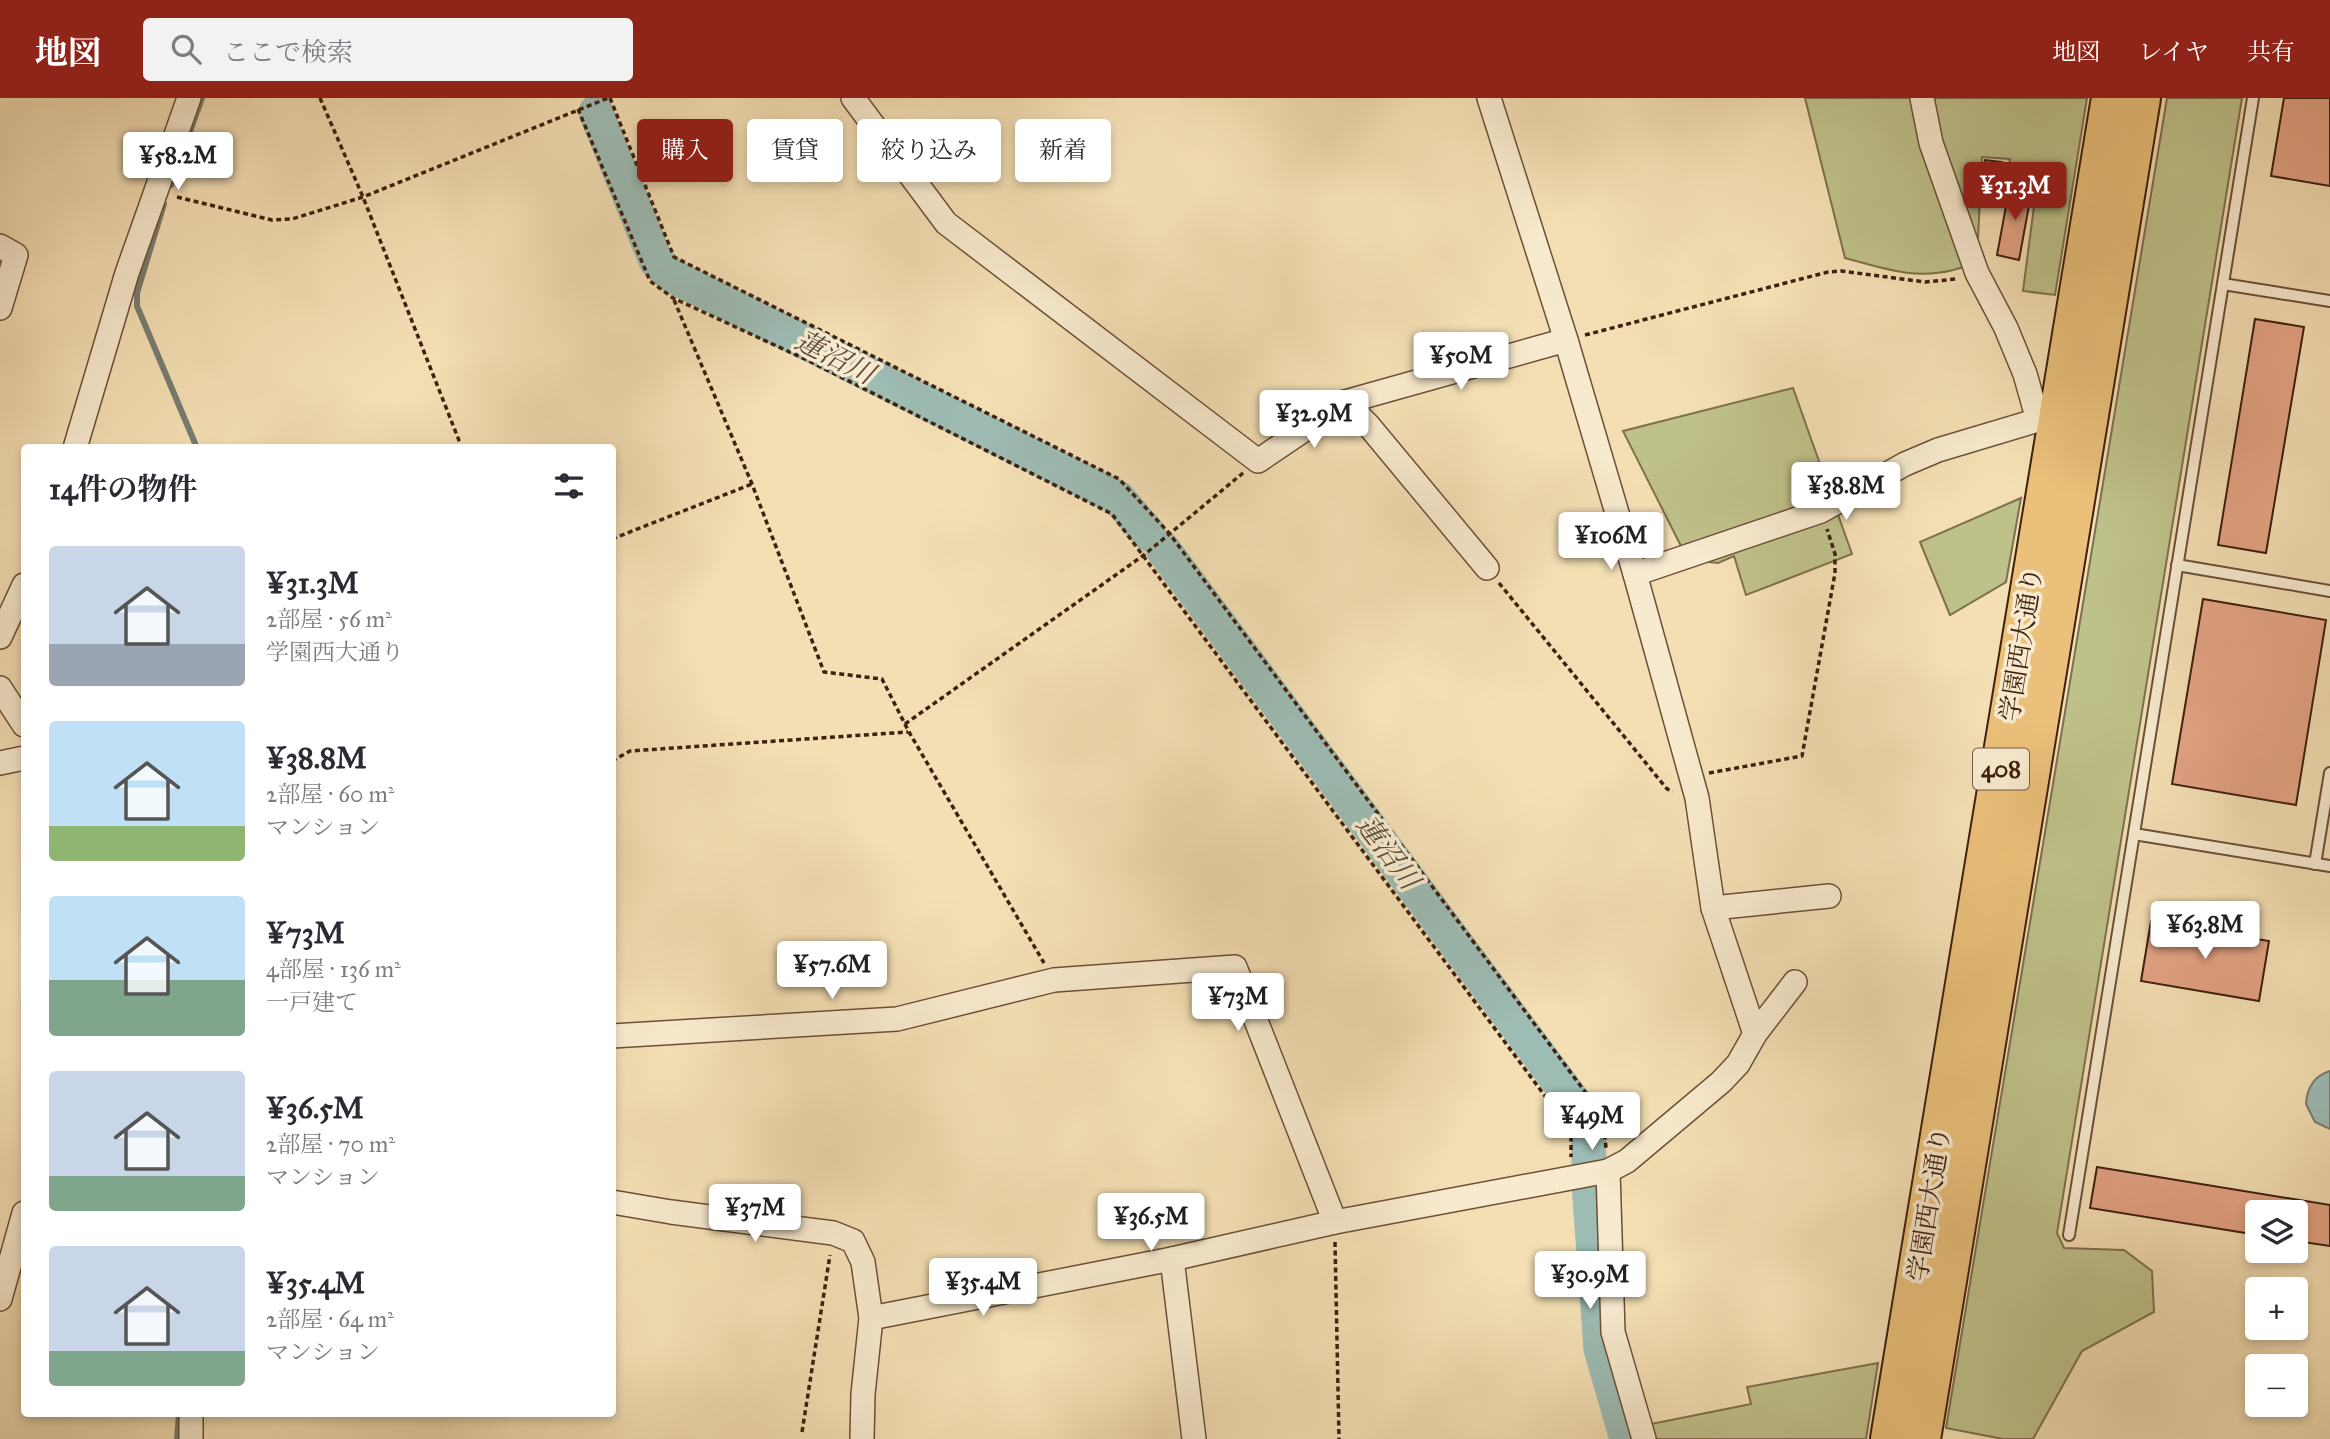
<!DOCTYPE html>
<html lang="ja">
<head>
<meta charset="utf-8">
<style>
	body { margin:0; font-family:"IM FELL Great Primer","Noto Serif JP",serif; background:#f2f2f3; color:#2b2b33; height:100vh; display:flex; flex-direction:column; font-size:26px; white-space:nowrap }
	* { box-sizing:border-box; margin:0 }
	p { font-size:23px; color:#7c7c81 }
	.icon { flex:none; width:38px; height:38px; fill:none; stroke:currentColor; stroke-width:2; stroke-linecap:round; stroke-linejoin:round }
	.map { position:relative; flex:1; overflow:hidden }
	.sheet { position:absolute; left:21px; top:346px; width:595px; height:973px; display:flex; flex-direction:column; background:#fff; border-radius:7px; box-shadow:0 4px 10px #0003 }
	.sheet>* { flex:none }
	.top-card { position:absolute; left:637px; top:21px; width:665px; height:63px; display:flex; gap:14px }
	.fabs { position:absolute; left:2245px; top:1102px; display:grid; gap:14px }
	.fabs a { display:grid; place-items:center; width:63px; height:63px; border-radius:7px; background:#fff; box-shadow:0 4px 10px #0003; font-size:35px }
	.price { position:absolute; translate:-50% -60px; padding:0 16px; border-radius:7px; background:#fff; color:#222; font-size:23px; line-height:46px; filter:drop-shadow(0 2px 4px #0008) }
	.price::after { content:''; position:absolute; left:50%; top:42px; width:21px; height:16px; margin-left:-10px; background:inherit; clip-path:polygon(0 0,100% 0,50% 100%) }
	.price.on { background:#8f2418; color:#fff }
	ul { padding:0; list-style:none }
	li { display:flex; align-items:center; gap:21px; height:175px; padding:0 28px }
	li span { display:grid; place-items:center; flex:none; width:196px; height:140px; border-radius:7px; color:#555 }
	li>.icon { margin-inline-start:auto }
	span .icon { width:84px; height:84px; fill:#fffc; stroke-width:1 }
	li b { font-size:30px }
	h2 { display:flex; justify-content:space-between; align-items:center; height:84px; padding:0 28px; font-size:30px }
	.pill { padding:0 24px; border-radius:7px; background:#fff; box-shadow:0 4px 10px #0003; font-size:24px; line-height:63px }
	.pill.on { background:#8f2418; color:#fff }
	header { display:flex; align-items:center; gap:42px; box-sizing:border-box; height:98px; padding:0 35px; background:#8f2418; color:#fff }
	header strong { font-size:33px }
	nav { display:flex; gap:38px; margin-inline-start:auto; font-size:24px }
	.search { width:490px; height:63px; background:#f2f2f3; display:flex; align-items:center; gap:18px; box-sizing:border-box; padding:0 24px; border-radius:7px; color:#7c7c81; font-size:26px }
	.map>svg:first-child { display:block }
	.green { fill:#bfc18a; stroke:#7f704c; stroke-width:2 }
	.water { fill:#9dbcb4; stroke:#777d72; stroke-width:2 }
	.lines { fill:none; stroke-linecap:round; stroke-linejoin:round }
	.stream { stroke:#777d72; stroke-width:6 }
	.river { stroke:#9dbcb4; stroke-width:35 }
	.building { fill:#e3a384; stroke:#3f1f0e; stroke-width:2 }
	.lane-casing { stroke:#6c4f38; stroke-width:14 }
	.street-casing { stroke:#6c4f38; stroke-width:26 }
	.highway-casing { stroke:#3f1f0e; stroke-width:42 }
	.path { stroke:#3f1f0e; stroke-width:3.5; stroke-dasharray:5 3.5; stroke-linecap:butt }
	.lane { stroke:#f8eace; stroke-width:10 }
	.street { stroke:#f8eace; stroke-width:23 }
	.highway { stroke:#eac07a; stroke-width:38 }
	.labels { text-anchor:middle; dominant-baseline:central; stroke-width:7; stroke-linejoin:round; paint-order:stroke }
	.shield { fill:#f8eace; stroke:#765c48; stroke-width:2 }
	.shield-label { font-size:24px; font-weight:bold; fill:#3f1f0e }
	.street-label { font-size:26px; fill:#3f1f0e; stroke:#f8eace }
	.water-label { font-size:28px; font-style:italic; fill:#5b4e40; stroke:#f8eace }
</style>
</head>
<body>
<header>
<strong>地図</strong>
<div class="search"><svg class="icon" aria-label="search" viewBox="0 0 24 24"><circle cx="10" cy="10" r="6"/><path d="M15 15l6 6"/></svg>ここで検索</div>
<nav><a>地図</a><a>レイヤ</a><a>共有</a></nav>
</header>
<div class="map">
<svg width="2330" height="1341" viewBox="0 0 2330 1341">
	<rect width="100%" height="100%" fill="#f4dfb4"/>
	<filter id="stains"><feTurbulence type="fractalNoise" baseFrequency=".00286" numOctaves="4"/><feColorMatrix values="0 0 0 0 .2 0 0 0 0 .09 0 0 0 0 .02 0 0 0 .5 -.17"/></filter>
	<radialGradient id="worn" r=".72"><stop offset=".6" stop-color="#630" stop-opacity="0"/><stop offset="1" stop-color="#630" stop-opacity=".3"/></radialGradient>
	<g class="green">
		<path d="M1805,0H2087L2055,197L2023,193L2037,85L2007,78L2010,61L1982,59L1977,161C1970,168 1963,169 1953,172C1915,182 1882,170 1845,160Z"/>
		<polygon points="2167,0 2242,0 2057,1135 2064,1150 2124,1152 2152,1173 2154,1214 2082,1253 2033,1341 2003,1341 1946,1330"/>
		<polygon points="1793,290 1852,456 1746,497 1734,458 1718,465 1688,462 1623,333"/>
		<polygon points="2021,400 2006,484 1950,517 1920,444"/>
		<polygon points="1878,1265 1866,1341 1655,1341 1651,1326 1751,1306 1747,1289"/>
	</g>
	<path class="water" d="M2330,973V1031L2315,1024L2306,1006C2307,989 2314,978 2330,973Z"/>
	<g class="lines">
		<g class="stream">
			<polyline points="171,87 202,0"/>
			<polyline points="164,106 137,195 137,208 197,350"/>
			<polyline points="177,1341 179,1316"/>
		</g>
		<g class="river">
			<polyline points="596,14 656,163 671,177 1118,400 1149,436"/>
			<polyline points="1163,451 1588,1023 1589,1065"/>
			<polyline points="1589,1087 1601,1251 1627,1341"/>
		</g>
	</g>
	<g class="building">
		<polygon points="2284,0 2330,0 2330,88 2271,78"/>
		<polygon points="1985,62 2002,64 1998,88 1981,85"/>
		<polygon points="2010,87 2032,91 2019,162 1997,157"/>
		<polygon points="2255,221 2304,229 2266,455 2218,447"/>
		<polygon points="2203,501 2326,522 2296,707 2172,686"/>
		<polygon points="2151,823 2269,843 2259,903 2141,883"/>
		<polygon points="2097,1069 2330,1107 2330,1148 2296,1143 2296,1115 2258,1115 2258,1137 2090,1110"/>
	</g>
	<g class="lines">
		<defs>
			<g id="lane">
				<polyline points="2223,186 2330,203"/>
				<polyline points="2177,467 2330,493"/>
				<polyline points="2134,736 2330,768"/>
				<polyline points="2315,766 2330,675"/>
				<polyline points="2069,1137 2253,0"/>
			</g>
			<g id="street">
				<polyline points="853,0 946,125 1258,363 1345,304 1566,242"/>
				<polyline points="1489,0 1566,242 1635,476 1697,700 1713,810 1755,936"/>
				<polyline points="1922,0 1931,45 1977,175 2006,230 2025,276 2038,322 2052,325"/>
				<polyline points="0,148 16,157 0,210"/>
				<polyline points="1345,304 1369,328 1487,470"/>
				<polyline points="75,350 127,175 189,0"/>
				<polyline points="1635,476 1821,413 1905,366 1938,352 2038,322"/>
				<polyline points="0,539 24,487"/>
				<polyline points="0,590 24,627"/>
				<polyline points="0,665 24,660"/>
				<polyline points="1713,810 1829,798"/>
				<polyline points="612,938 897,921 1054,882 1235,869 1335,1124"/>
				<polyline points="1608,1073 1613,1234 1644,1341"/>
				<polyline points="612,1104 671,1114 833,1135 853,1143 863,1164 871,1220"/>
				<polyline points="0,1201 24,1115"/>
				<polyline points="191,1316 191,1341"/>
				<polyline points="862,1341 863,1296 871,1220 1172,1161"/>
				<polyline points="1194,1341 1172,1161 1335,1124 1608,1073 1627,1063 1721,984 1738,966 1755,936 1795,884"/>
			</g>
			<g id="highway">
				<polyline points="1890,1341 2111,0"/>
				<polyline points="1921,1341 2141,0"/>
			</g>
		</defs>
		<use href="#lane" class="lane-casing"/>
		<use href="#street" class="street-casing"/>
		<use href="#highway" class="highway-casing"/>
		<g class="path">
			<polyline points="320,0 363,99 462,350"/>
			<polyline points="610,0 674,159 1119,381 1169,435 1603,1018 1606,1050"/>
			<polyline points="578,11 650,183 673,200 809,263 1112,416 1571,1033 1571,1059"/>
			<polyline points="177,99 272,122 292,121 363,99 608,0"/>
			<polyline points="674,202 752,386 824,574 882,581 909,634 1044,865"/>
			<polyline points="1585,237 1828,174 1841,173 1925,184 1956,181"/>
			<polyline points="612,441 752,386"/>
			<polyline points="1499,485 1667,691 1673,693"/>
			<polyline points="905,626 1144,457 1243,375"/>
			<polyline points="612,663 630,653 908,634"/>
			<polyline points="1709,675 1802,658 1835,475 1835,456 1827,431"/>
			<polyline points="1335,1144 1339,1341"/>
			<polyline points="802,1334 830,1157"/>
		</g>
		<use href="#lane" class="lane"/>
		<use href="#street" class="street"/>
		<use href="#highway" class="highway"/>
	</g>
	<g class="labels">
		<rect class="shield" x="1973" y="650.5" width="56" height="41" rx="5"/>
		<g class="shield-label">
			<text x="2001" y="671">408</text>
		</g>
		<g class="street-label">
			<text transform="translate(2021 546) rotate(-81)">学園西大通り</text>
			<text transform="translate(1929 1106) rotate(-81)">学園西大通り</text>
		</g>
		<g class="water-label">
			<text transform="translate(835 259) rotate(27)">蓮沼川</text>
			<text transform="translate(1388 754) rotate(53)">蓮沼川</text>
		</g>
	</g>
	<rect width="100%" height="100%" filter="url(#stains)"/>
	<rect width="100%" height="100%" fill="url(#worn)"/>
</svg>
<div class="fabs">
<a><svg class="icon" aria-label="layers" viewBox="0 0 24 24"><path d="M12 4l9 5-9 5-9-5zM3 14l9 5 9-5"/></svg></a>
<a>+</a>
<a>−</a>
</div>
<b class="price" style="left:178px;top:94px">¥58.2M</b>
<b class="price on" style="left:2015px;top:124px">¥31.3M</b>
<b class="price" style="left:1461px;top:294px">¥50M</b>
<b class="price" style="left:1314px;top:352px">¥32.9M</b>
<b class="price" style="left:1846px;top:424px">¥38.8M</b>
<b class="price" style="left:1611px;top:474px">¥106M</b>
<b class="price" style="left:2205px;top:863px">¥63.8M</b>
<b class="price" style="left:832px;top:903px">¥57.6M</b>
<b class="price" style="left:1238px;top:935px">¥73M</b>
<b class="price" style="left:1592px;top:1054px">¥49M</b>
<b class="price" style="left:755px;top:1146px">¥37M</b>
<b class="price" style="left:1151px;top:1155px">¥36.5M</b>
<b class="price" style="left:1590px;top:1213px">¥30.9M</b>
<b class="price" style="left:983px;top:1220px">¥35.4M</b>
<div class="top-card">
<a class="pill on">購入</a>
<a class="pill">賃貸</a>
<a class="pill">絞り込み</a>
<a class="pill">新着</a>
</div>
<section class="sheet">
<h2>14件の物件<svg class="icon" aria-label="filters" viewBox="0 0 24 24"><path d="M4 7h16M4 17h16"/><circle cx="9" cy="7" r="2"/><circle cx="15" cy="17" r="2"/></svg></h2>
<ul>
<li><span style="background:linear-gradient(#c9d6e8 70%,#9aa5b1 0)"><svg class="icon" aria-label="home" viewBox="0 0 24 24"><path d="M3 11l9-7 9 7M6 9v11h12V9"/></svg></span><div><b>¥31.3M</b><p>2部屋 · 56 m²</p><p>学園西大通り</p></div></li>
<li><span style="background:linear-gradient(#bfe0f5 75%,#8fb573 0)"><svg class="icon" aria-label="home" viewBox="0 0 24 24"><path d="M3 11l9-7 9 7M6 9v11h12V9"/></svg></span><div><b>¥38.8M</b><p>2部屋 · 60 m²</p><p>マンション</p></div></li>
<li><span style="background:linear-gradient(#bfe0f5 60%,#7fa58c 0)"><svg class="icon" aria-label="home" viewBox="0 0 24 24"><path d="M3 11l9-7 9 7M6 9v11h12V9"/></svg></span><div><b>¥73M</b><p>4部屋 · 136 m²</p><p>一戸建て</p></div></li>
<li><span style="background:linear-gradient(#c9d6e8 75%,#7fa58c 0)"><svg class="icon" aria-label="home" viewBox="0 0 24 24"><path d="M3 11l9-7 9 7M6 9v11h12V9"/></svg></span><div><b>¥36.5M</b><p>2部屋 · 70 m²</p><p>マンション</p></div></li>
<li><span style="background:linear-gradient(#c9d6e8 75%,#7fa58c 0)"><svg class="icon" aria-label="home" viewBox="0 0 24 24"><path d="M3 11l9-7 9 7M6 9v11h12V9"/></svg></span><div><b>¥35.4M</b><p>2部屋 · 64 m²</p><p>マンション</p></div></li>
</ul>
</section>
</div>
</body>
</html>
